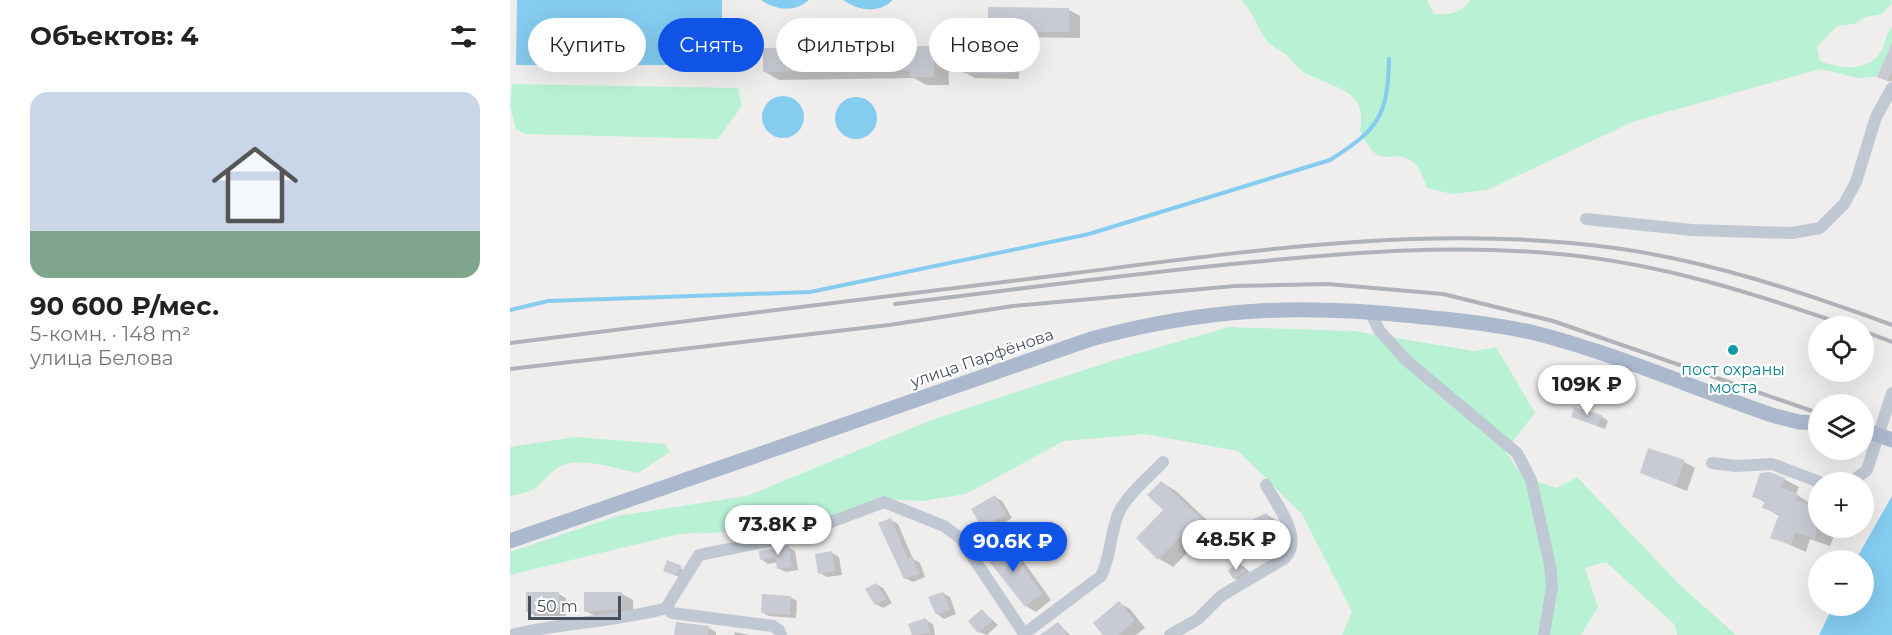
<!DOCTYPE html>
<html lang="ru">
<head>
<meta charset="utf-8">
<style>
	body { margin:0; font-family:Montserrat,sans-serif; background:#f6f6f6; color:#222; height:100vh; display:flex; flex-direction:column; font-size:22px; white-space:nowrap }
	* { box-sizing:border-box; margin:0 }
	p { font-size:20px; color:#767676 }
	.icon { flex:none; width:33px; height:33px; fill:none; stroke:currentColor; stroke-width:2; stroke-linecap:round; stroke-linejoin:round }
	.map { position:relative; flex:1; overflow:hidden }
	.details { display:flex; flex-direction:column; background:#fff; width:510px }
	.details>* { flex:none }
	.hud { position:absolute; left:18px; top:18px; width:570px; height:54px; display:flex; gap:12px }
	.buttons { position:absolute; left:1298px; top:316px; display:grid; gap:12px }
	.buttons a { display:grid; place-items:center; width:66px; height:66px; border-radius:50%; background:#fff; box-shadow:0 6px 24px #0002; font-size:30px }
	.scale { position:absolute; left:18px; bottom:15px; width:93px; box-sizing:border-box; padding-left:6px; border:3px solid #454e5c; border-top:0; font-size:16px; line-height:21px; white-space:nowrap; color:#454e5c; -webkit-text-stroke:4px #fff; paint-order:stroke }
	.price { position:absolute; translate:-50% -51px; padding:0 14px; border-radius:21px; background:#fff; color:#222; font-size:20px; line-height:39px; filter:drop-shadow(0 2px 3px #0008) }
	.price::after { content:''; position:absolute; left:50%; top:36px; width:18px; height:14px; margin-left:-9px; background:inherit; clip-path:polygon(0 0,100% 0,50% 100%) }
	.price.selected { background:#1054e7; color:#fff }
	ul { padding:0; list-style:none }
	li { display:grid; align-content:center; gap:12px; height:318px; padding:0 30px }
	li+li { border-top:2px solid #e0e0e0 }
	li span { display:grid; place-items:center; height:186px; border-radius:18px; color:#555 }
	li>.icon { margin-inline-start:auto }
	span .icon { width:108px; height:108px; fill:#fffc; stroke-width:1 }
	li b { font-size:26px }
	h2 { display:flex; justify-content:space-between; align-items:center; height:72px; padding:0 30px; font-size:26px }
	.tag { padding:0 21px; border-radius:27px; background:#fff; box-shadow:0 6px 24px #0002; font-size:21px; line-height:54px }
	.tag.selected { background:#1054e7; color:#fff }
	main { display:flex; flex:1; min-height:0 }
	.map>svg:first-child { display:block }
	.green { fill:#b9f1d5 }
	.water { fill:#84ccf0 }
	.shadow { fill:#0003 }
	.lines { fill:none; stroke-linecap:round; stroke-linejoin:round }
	.stream { stroke:#84ccf0; stroke-width:4 }
	.building { fill:#c9cbd4 }
	.minor { stroke:#c0c8d4; stroke-width:12 }
	.major { stroke:#abb9ce; stroke-width:15 }
	.rail { stroke:#afb2b8; stroke-width:4 }
	.major-bridge { stroke:#abb9ce; stroke-width:15 }
	.culture-dot { fill:#0f9aa8; stroke:#fff; stroke-width:2 }
	.labels { text-anchor:middle; dominant-baseline:central; stroke-width:4.5; stroke-linejoin:round; paint-order:stroke }
	.street-label { font-size:16px; fill:#454e5c; stroke:#fff }
	.culture-label { font-size:16px; fill:#0d838f; stroke:#fff }
</style>
</head>
<body>
<main>
<section class="details">
<h2>Объектов: 4<svg class="icon" aria-label="filters" viewBox="0 0 24 24"><path d="M4 7h16M4 17h16"/><circle cx="9" cy="7" r="2"/><circle cx="15" cy="17" r="2"/></svg></h2>
<ul>
<li><span style="background:linear-gradient(#c9d6e8 75%,#7fa58c 0)"><svg class="icon" aria-label="home" viewBox="0 0 24 24"><path d="M3 11l9-7 9 7M6 9v11h12V9"/></svg></span><div><b>90 600 ₽/мес.</b><p>5-комн. · 148 m²</p><p>улица Белова</p></div></li>
</ul>
</section>
<div class="map">
<svg width="1382" height="635" viewBox="0 0 1382 635">
	<rect width="100%" height="100%" fill="#f0eeed"/>
	<g class="green">
		<path d="M731,0H917L924,14C941,15 950,13 961,0H1381L1382,3L1372,14L1356,17L1344,24L1327,26L1307,47L1310,61C1330,69 1362,73 1373,48C1376,40 1376,34 1382,27V63L1374,76L1349,78L1310,69L1125,121L977,190L942,194L917,188C914,180 910,167 903,162C879,145 871,176 850,130C858,90 824,88 797,74C788,69 783,62 777,55C772,51 766,49 761,45C749,34 744,12 731,0Z"/>
		<polygon points="2,84 228,88 232,106 208,139 15,134 6,129 0,106"/>
		<polygon points="719,327 844,331 964,351 986,347 1025,413 995,451 1013,477 1047,488 1067,477 1170,585 1226,635 1167,635 1165,625 1096,562 1075,568 1088,607 1071,635 832,635 842,612 792,514 728,451 634,434 554,441 456,494 412,501 371,499 291,529 169,534 0,575 0,552 107,516 237,496 424,419 611,358"/>
		<path d="M65,437L155,444L160,452L128,473C106,469 66,454 46,469C23,487 33,490 0,496V447Z"/>
	</g>
	<g class="water">
		<polygon points="7,0 212,0 212,65 6,65"/>
		<path d="M251,0H299C284,13 266,10 251,0Z"/>
		<path d="M333,0H383C368,14 349,11 333,0Z"/>
		<circle cx="273" cy="117" r="21"/>
		<circle cx="346" cy="118" r="21"/>
		<polygon points="1382,496 1382,635 1309,635 1323,606 1353,606 1353,561 1345,561"/>
	</g>
	<g class="shadow">
		<polygon points="480,9 559,10 570,16 570,38 510,37 509,79 465,78 454,72 479,50"/>
		<polygon points="423,47 438,56 439,85 416,85 404,78 269,80 254,71"/>
		<polygon points="1382,63 1382,79 1381,82 1369,77"/>
		<polygon points="1091,416 1098,421 1095,429 1063,417"/>
		<polygon points="1174,462 1185,468 1177,491 1131,473"/>
		<polygon points="1274,479 1289,487 1286,494 1308,509 1308,528 1327,528 1320,546 1300,539 1296,552 1262,537 1269,516 1254,507 1256,503 1243,496"/>
		<polygon points="651,482 666,491 719,541 707,553 689,541 663,567 648,558 655,510"/>
		<polygon points="485,497 492,501 502,518 480,531 473,527"/>
		<polygon points="756,514 767,521 782,552 766,561 755,555"/>
		<polygon points="381,520 388,524 403,559 410,563 415,577 403,582 395,578"/>
		<polygon points="495,542 504,548 541,600 526,612 516,606 476,555"/>
		<polygon points="278,547 285,551 288,570 276,572 268,568 268,562 258,564 251,559"/>
		<polygon points="322,553 329,557 332,575 317,577 310,573"/>
		<polygon points="158,562 178,572 174,579 162,574"/>
		<polygon points="730,564 737,569 742,576 731,582 724,578"/>
		<polygon points="366,584 373,588 382,603 373,608 366,604"/>
		<polygon points="433,593 440,597 446,614 434,619 427,614"/>
		<polygon points="49,594 56,598 56,616 25,616 18,611"/>
		<polygon points="112,594 123,600 123,615 87,617 76,611"/>
		<polygon points="280,597 287,601 286,618 259,616 252,612"/>
		<polygon points="609,603 620,609 635,628 626,635 595,635"/>
		<polygon points="472,611 488,625 477,635 469,632"/>
		<polygon points="416,620 423,624 425,635 403,635 400,625"/>
		<polygon points="548,623 560,635 533,635"/>
		<polygon points="167,624 199,628 206,632 206,635 166,635"/>
		<polygon points="225,632 239,635 224,635"/>
	</g>
	<g class="lines">
		<path class="stream" d="M0,310L38,301L300,292L579,234L820,160C868,130 878,116 879,59"/>
	</g>
	<g class="building">
		<polygon points="478,7 559,8 559,32 500,32 499,74 453,73 453,48 478,49"/>
		<polygon points="1382,43 1382,72 1377,81 1367,77"/>
		<polygon points="424,46 424,77 400,77 400,70 253,72 253,48"/>
		<polygon points="1064,407 1092,415 1088,426 1061,417"/>
		<polygon points="1138,448 1175,460 1166,486 1130,473"/>
		<polygon points="1260,472 1275,478 1271,488 1288,494 1286,500 1308,508 1305,539 1285,532 1281,545 1260,538 1269,514 1252,508 1255,501 1242,497 1250,473"/>
		<polygon points="651,481 705,531 691,546 676,531 648,560 626,538 653,510 637,495"/>
		<polygon points="485,495 496,514 472,528 461,509"/>
		<polygon points="756,513 773,545 753,556 736,523"/>
		<polygon points="381,518 398,559 403,557 409,574 394,579 368,523"/>
		<polygon points="495,540 532,594 515,607 474,555"/>
		<polygon points="279,545 282,567 267,569 265,558 250,560 249,551"/>
		<polygon points="322,551 325,571 308,574 305,554"/>
		<polygon points="157,560 172,566 166,576 153,571"/>
		<polygon points="730,563 735,572 723,579 718,570"/>
		<polygon points="366,583 376,599 365,605 355,589"/>
		<rect x="16" y="592" width="33" height="20"/>
		<polygon points="74,592 112,592 112,609 74,612"/>
		<polygon points="433,592 440,610 426,615 418,597"/>
		<polygon points="252,594 281,596 280,615 251,613"/>
		<polygon points="609,601 625,621 608,635 593,635 583,623"/>
		<polygon points="472,609 482,621 468,633 458,621"/>
		<polygon points="416,618 421,633 402,635 398,624"/>
		<polygon points="166,622 199,626 198,635 164,635"/>
		<polygon points="548,622 558,635 530,635"/>
	</g>
	<g class="lines">
		<g class="minor">
			<polyline points="1076,219 1182,230 1282,233 1310,228 1334,204 1346,182 1366,117 1382,88"/>
			<polyline points="860,311 869,330 896,360 1007,453 1021,480 1040,565 1042,587 1034,635"/>
			<polyline points="1202,463 1226,466 1262,464 1312,483"/>
			<polyline points="1340,483 1357,470 1382,393"/>
			<path d="M514,634L591,576C601,557 600,532 609,512C618,494 639,477 653,462"/>
			<path d="M2,635C53,622 107,622 157,608"/>
			<polyline points="271,635 269,630 263,626 162,613 157,608 159,603 189,555 284,536 374,502 434,526 450,538 515,635"/>
			<path d="M660,635L688,619L711,596L775,558C794,537 767,506 756,485"/>
		</g>
		<path class="major" d="M0,541L581,339C696,308 787,304 904,316C945,320 985,324 1025,333C1107,354 1185,389 1265,416L1289,422L1308,423"/>
		<g class="rail">
			<path d="M385,304C504,290 624,273 743,262C845,252 946,244 1049,254C1150,263 1246,294 1341,327"/>
			<polyline points="1353,331 1382,342"/>
			<path d="M0,343C186,320 372,297 558,274C739,251 923,223 1105,248C1199,261 1292,292 1382,325"/>
			<polyline points="0,369 379,325 503,306 725,286 817,284 933,294 1043,321 1308,413"/>
			<polyline points="1353,428 1382,438"/>
		</g>
		<polyline class="major-bridge" points="1363,433 1382,440"/>
	</g>
	<circle class="culture-dot" cx="1223" cy="350" r="6"/>
	<g class="labels">
		<g class="street-label">
			<text transform="translate(472 358) rotate(-19)">улица Парфёнова</text>
		</g>
		<g class="culture-label">
			<text x="1223" y="369">пост охраны<tspan x="1223" dy="18">моста</tspan></text>
		</g>
	</g>
</svg>
<div class="buttons">
<a><svg class="icon" aria-label="locate" viewBox="0 0 24 24"><circle cx="12" cy="12" r="6"/><path d="M12 2v4M12 18v4M2 12h4M18 12h4"/></svg></a>
<a><svg class="icon" aria-label="layers" viewBox="0 0 24 24"><path d="M12 4l9 5-9 5-9-5zM3 14l9 5 9-5"/></svg></a>
<a>+</a>
<a>−</a>
</div>
<div class="scale">50 m</div>
<b class="price" style="left:1077px;top:416px">109K ₽</b>
<b class="price" style="left:268px;top:556px">73.8K ₽</b>
<b class="price" style="left:726px;top:571px">48.5K ₽</b>
<b class="price selected" style="left:503px;top:573px">90.6K ₽</b>
<div class="hud">
<a class="tag">Купить</a>
<a class="tag selected">Снять</a>
<a class="tag">Фильтры</a>
<a class="tag">Новое</a>
</div>
</div>
</main>
</body>
</html>
